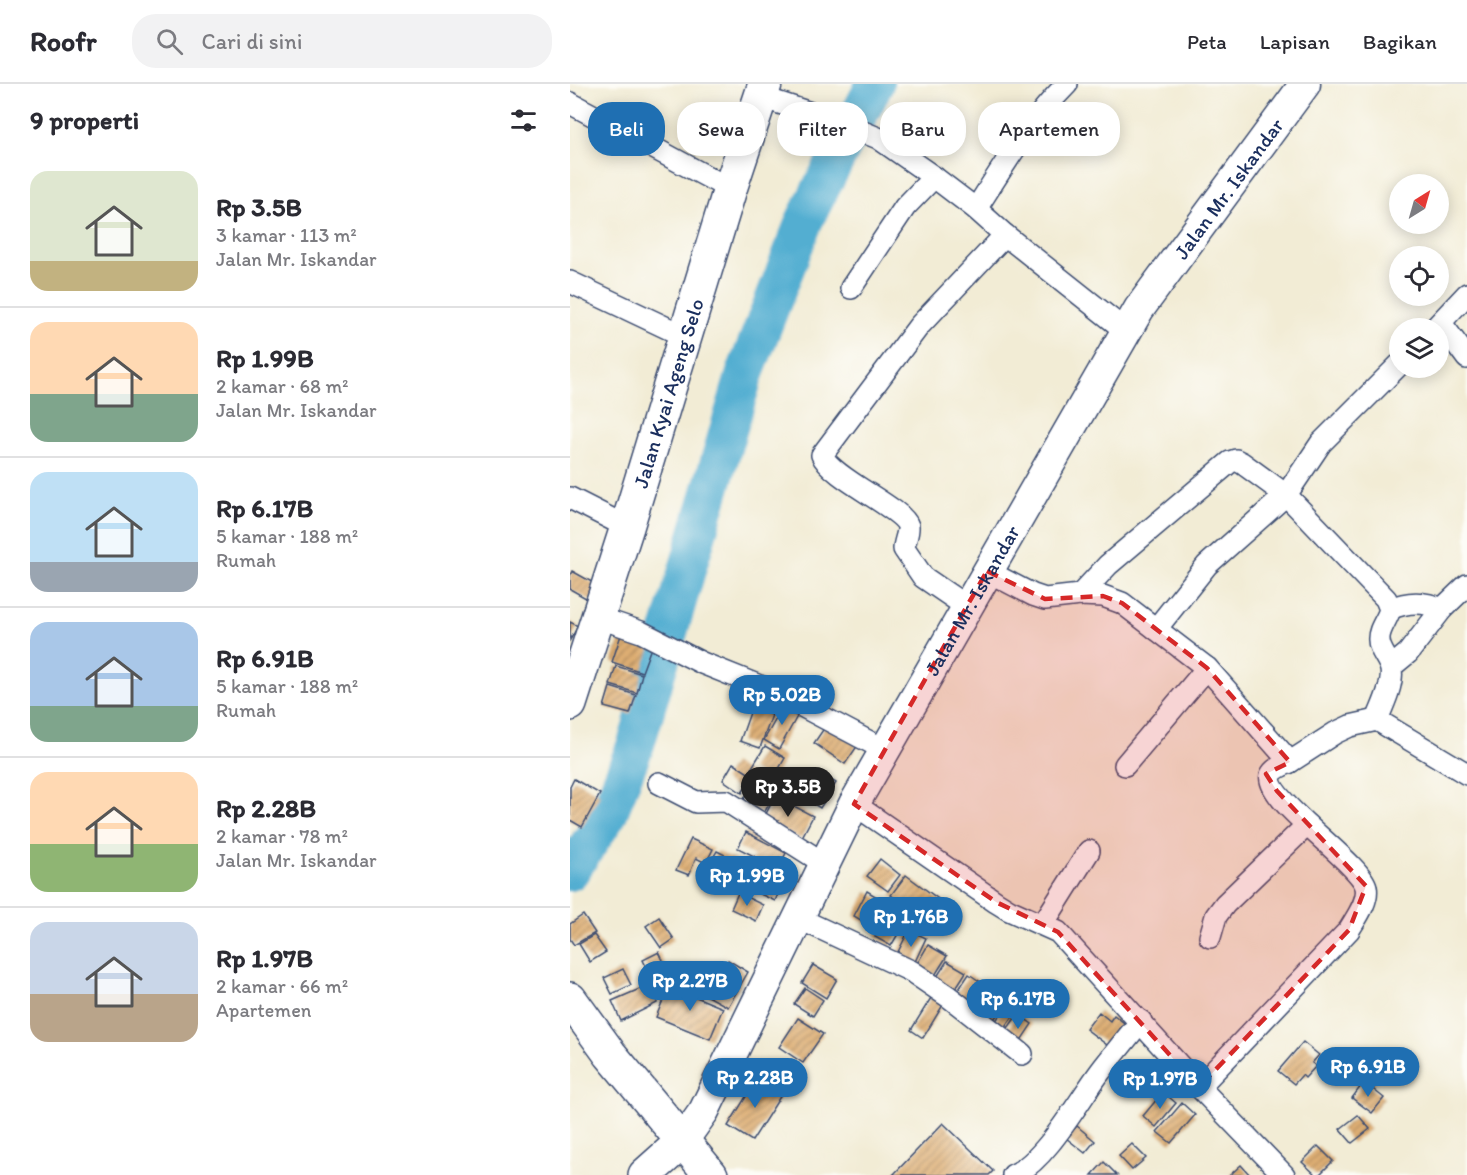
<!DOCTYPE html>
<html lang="id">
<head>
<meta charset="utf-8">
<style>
	body { margin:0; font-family:Itim,sans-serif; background:#f2f2f3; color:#2b2b33; height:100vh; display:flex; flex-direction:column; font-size:22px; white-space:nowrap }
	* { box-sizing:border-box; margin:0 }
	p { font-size:20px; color:#7c7c81 }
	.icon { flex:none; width:33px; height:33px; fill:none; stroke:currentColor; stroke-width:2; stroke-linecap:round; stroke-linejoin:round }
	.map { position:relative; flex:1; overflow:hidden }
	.panel { display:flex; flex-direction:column; background:#fff; width:570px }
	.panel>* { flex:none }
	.banner { position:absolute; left:18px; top:18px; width:570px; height:54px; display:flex; gap:12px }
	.needle { width:39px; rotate:37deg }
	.tools { position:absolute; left:819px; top:90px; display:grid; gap:12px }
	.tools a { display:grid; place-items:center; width:60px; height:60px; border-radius:50%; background:#fff; box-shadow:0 3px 15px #0003; font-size:30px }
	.price { position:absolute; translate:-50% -51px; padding:0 14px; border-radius:21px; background:#1f6fb2; color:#fff; font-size:20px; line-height:39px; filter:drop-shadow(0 2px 3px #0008) }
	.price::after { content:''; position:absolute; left:50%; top:36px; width:18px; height:14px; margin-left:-9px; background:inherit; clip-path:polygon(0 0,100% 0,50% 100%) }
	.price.current { background:#222; color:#fff }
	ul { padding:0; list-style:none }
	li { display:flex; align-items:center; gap:18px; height:150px; padding:0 30px }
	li+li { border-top:2px solid #e1e1e2 }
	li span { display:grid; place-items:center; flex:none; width:168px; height:120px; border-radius:18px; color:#555 }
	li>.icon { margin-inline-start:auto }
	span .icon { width:72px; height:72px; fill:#fffc; stroke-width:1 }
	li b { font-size:26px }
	h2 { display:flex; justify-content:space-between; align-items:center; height:72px; padding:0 30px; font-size:26px }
	.pill { padding:0 21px; border-radius:24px; background:#fff; box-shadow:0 3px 15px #0003; font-size:21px; line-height:54px }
	.pill.current { background:#1f6fb2; color:#fff }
	header { display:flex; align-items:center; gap:36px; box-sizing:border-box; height:84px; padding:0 30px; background:#fff; border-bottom:2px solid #e1e1e2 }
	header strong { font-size:28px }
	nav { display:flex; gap:33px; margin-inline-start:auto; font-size:21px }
	.search { width:420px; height:54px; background:#f2f2f3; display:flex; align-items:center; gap:15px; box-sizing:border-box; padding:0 21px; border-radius:24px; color:#7c7c81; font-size:22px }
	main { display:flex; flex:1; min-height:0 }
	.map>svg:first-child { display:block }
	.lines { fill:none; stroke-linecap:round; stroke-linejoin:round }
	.river { stroke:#53aed1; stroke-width:38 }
	.building { fill:url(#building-hatch) }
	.street-casing { stroke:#3b4b70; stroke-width:24 }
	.secondary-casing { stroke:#3b4b70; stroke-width:33 }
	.primary-casing { stroke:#3b4b70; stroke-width:36 }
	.street { stroke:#fff; stroke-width:21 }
	.secondary { stroke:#fff; stroke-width:30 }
	.primary { stroke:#fff; stroke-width:33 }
	.marked { fill:#d62828; fill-opacity:0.2; stroke:#d62828; stroke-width:4.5; stroke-dasharray:12 8; stroke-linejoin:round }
	.labels { text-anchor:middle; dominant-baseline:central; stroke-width:4.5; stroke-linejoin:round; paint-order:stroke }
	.street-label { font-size:21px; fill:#1b2f5e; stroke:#fdfcf7 }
</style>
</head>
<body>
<header>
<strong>Roofr</strong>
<div class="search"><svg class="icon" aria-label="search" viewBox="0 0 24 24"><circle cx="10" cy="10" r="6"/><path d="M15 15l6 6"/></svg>Cari di sini</div>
<nav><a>Peta</a><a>Lapisan</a><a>Bagikan</a></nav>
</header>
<main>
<section class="panel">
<h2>9 properti<svg class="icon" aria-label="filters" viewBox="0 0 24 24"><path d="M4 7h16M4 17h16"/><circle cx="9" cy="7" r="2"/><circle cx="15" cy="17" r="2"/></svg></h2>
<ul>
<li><span style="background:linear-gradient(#dfe7d0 75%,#c2b280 0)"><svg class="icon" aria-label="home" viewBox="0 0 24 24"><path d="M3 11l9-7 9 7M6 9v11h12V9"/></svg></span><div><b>Rp 3.5B</b><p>3 kamar · 113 m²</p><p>Jalan Mr. Iskandar</p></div></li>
<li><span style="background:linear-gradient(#ffd9b3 60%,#7fa58c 0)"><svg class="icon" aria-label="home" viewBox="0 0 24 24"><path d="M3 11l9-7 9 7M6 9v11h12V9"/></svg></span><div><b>Rp 1.99B</b><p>2 kamar · 68 m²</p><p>Jalan Mr. Iskandar</p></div></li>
<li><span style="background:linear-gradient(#bfe0f5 75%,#9aa5b1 0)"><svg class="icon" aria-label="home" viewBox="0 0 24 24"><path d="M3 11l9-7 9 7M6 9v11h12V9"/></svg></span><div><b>Rp 6.17B</b><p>5 kamar · 188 m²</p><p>Rumah</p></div></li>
<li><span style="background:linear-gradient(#a9c7e8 70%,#7fa58c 0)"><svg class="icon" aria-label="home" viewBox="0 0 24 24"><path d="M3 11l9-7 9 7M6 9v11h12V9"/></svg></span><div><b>Rp 6.91B</b><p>5 kamar · 188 m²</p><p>Rumah</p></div></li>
<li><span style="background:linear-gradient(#ffd9b3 60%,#8fb573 0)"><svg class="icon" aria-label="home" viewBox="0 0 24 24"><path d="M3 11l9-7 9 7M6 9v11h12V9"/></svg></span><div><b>Rp 2.28B</b><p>2 kamar · 78 m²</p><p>Jalan Mr. Iskandar</p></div></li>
<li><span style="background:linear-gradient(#c9d6e8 60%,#b9a48a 0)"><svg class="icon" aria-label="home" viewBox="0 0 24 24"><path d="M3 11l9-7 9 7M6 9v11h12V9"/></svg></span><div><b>Rp 1.97B</b><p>2 kamar · 66 m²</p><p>Apartemen</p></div></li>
</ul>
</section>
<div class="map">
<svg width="897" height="1091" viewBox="0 0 897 1091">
	<defs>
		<pattern id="building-hatch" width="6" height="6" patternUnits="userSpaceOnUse" patternTransform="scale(1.5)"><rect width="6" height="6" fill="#ddad72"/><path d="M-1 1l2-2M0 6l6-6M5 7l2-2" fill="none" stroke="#b28d61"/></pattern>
	</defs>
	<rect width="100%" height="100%" fill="#fdfcf7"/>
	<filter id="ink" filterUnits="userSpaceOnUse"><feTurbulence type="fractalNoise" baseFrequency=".0167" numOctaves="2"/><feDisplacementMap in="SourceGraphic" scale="12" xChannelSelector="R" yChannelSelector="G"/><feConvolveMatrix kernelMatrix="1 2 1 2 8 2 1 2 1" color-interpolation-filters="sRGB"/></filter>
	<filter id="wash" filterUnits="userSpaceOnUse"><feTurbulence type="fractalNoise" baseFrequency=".008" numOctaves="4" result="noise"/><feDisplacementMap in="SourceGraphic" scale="24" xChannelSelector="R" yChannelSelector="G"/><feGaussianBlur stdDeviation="1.35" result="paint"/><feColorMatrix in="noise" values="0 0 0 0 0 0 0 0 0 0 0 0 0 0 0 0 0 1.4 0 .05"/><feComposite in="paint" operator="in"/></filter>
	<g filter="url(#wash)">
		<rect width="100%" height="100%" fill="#f2ecd5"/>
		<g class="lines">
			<polyline class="river" points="0,788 38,731 66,660 175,289 235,135 305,0"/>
		</g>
		<g id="blocks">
			<g class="building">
				<polygon points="2,487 29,502 21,517 0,505 0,492"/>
				<polygon points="0,538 8,542 0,556"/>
				<polygon points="51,551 82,561 72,588 42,578"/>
				<polygon points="46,582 72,590 67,609 40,601"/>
				<polygon points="40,603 66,611 60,630 34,623"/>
				<polygon points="215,619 230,627 209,665 194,656"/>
				<polygon points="182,623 202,631 190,664 170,657"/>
				<polygon points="257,640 288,661 275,680 244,659"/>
				<polygon points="195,662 215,674 202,697 181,685"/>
				<polygon points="163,679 183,692 172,709 153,696"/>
				<polygon points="248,688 266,699 250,724 232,713"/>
				<polygon points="187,691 208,703 193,731 172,719"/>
				<polygon points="4,695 30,710 12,743 0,736 0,703"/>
				<polygon points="205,712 243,732 231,755 193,736"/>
				<polygon points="176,748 216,769 204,793 180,780 184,772 168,764"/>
				<polygon points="121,755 143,765 136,779 126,774 119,791 106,786"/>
				<polygon points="147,767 181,784 173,799 139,781"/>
				<polygon points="310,775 330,791 318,807 297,792"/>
				<polygon points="183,785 213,799 205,817 175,803"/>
				<polygon points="336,791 371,817 356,837 321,811"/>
				<polygon points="297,807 312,816 299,841 284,832"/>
				<polygon points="168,809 193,821 186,837 161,825"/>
				<polygon points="318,829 335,838 321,862 305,853"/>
				<polygon points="13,831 25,849 4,861 0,855 0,840"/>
				<polygon points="89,833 104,855 91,864 76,842"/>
				<polygon points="339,846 356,854 343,882 325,874"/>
				<polygon points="24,851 36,868 20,878 9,860"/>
				<polygon points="358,861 377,872 362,896 344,885"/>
				<polygon points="89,868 99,889 83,897 73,876"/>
				<polygon points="158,876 178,888 158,923 123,904 137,879 152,888"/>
				<polygon points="377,877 396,888 382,910 363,899"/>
				<polygon points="243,881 267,895 256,914 232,899"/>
				<polygon points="53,885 61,901 42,910 34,894"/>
				<polygon points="399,890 415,901 400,922 385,911"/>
				<polygon points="88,897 87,919 51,937 42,917"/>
				<polygon points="99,902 153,924 140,955 86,933"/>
				<polygon points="235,904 253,916 243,932 224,920"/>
				<polygon points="364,909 376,916 353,954 341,946"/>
				<polygon points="418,909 434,922 421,939 405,926"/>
				<polygon points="438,920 447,927 431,949 422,942"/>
				<polygon points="529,928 540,937 544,931 554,939 550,945 558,951 545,967 516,945"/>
				<polygon points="448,930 462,940 448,961 433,951"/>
				<polygon points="228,934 253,950 233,979 209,963"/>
				<polygon points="733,958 749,971 742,979 746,982 735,994 732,991 724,1000 708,987"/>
				<polygon points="800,969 816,981 801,1002 785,990"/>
				<polygon points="188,993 213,1008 182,1057 158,1042"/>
				<polygon points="794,998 814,1014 802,1029 782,1014"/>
				<polygon points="593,1008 606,1019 586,1043 573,1032"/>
				<polygon points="612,1019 625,1031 601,1059 587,1048"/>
				<polygon points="788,1031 800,1045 782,1059 770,1045"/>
				<polygon points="373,1039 423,1087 419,1091 323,1091"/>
				<polygon points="507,1042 525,1057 515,1069 496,1054"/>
				<polygon points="562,1060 576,1074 562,1086 549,1072"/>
				<polygon points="748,1062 763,1077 749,1091 746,1091 732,1078"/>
				<polygon points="534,1078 547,1091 522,1091"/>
				<polygon points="671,1081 680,1091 660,1091"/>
			</g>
		</g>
	</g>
	<g filter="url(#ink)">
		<use href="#blocks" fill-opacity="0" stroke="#3b4b70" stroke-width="1.5"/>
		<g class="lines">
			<defs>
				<g id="street">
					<polyline points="191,13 271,39 308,54 364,93 406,125 435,151 556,247"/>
					<polyline points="0,19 160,105"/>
					<path d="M406,125C434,81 460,37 497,0"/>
					<polyline points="0,198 114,252"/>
					<polyline points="281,204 335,123 364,93"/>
					<polyline points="871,239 897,274"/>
					<polyline points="865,244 897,210"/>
					<polyline points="0,414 57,443"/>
					<path d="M417,487L463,511L475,515L510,511L533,512L552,519L637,584L720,678C714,681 704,684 701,691C693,715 791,779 796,803C799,817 786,834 779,846L629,1003"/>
					<polyline points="510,511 538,481 660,378 666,376 672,379 716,411 637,481 586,545"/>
					<path d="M397,523L353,493L334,465C334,458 339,449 338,442C333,424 261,394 252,371L349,242L435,151"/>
					<path d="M820,525C838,517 854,517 872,525"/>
					<polyline points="27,533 71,548 132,579 207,609 315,666"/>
					<polyline points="821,583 838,569 872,525 897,501"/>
					<path d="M807,636C812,622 826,597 820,582C817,573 809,566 809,556C808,545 818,535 820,525L816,515L716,411L751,359L830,280"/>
					<polyline points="720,678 765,649 780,642 807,636 897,690"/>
					<polyline points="555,681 637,584"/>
					<polyline points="89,699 126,718 156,717 255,780"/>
					<polyline points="284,720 426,818 439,826 488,848 629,1003 714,1091"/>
					<polyline points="228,834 341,887 379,913 452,970"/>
					<polyline points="473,840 519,767"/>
					<polyline points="640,853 646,832 655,820 737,741"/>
					<path d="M443,1091C475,1078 509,1016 530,988C543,971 557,954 571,937"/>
				</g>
				<g id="secondary">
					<path id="s1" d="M112,1058L134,1027L284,720L569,225L735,0"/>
				</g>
				<g id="primary">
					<path id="s2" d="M0,620L57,443L160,105L195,0"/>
					<polyline points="0,915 40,970 141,1091"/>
					<polyline points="75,1091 112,1058"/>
				</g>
			</defs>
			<use href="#street" class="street-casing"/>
			<use href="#secondary" class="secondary-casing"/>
			<use href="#primary" class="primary-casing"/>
			<use href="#street" class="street"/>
			<use href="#secondary" class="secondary"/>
			<use href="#primary" class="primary"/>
		</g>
	</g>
	<path class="marked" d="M417,487L475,515L533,512L552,519L637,584L720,678L696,690L707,707L796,802L779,846L629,1003L488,848L426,818L284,720Z"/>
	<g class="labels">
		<g class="street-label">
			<text stroke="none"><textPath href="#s1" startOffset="1101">Jalan Mr. Iskandar</textPath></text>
			<text stroke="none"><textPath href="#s2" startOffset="326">Jalan Kyai Ageng Selo</textPath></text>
			<text stroke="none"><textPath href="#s1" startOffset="615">Jalan Mr. Iskandar</textPath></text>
		</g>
	</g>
</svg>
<div class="tools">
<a><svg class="needle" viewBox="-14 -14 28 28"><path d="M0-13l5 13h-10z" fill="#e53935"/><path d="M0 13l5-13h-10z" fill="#7c7c81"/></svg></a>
<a><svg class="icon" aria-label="locate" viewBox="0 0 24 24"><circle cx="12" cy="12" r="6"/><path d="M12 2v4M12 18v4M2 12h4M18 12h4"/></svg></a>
<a><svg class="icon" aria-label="layers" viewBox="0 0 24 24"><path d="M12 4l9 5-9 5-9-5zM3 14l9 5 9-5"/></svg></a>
</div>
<b class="price" style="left:212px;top:642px">Rp 5.02B</b>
<b class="price current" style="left:218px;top:734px">Rp 3.5B</b>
<b class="price" style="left:177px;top:823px">Rp 1.99B</b>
<b class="price" style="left:341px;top:864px">Rp 1.76B</b>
<b class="price" style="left:120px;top:928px">Rp 2.27B</b>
<b class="price" style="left:448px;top:946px">Rp 6.17B</b>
<b class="price" style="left:798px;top:1014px">Rp 6.91B</b>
<b class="price" style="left:185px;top:1025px">Rp 2.28B</b>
<b class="price" style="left:590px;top:1026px">Rp 1.97B</b>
<div class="banner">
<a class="pill current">Beli</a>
<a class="pill">Sewa</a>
<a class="pill">Filter</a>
<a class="pill">Baru</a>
<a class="pill">Apartemen</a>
</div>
</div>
</main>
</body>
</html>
